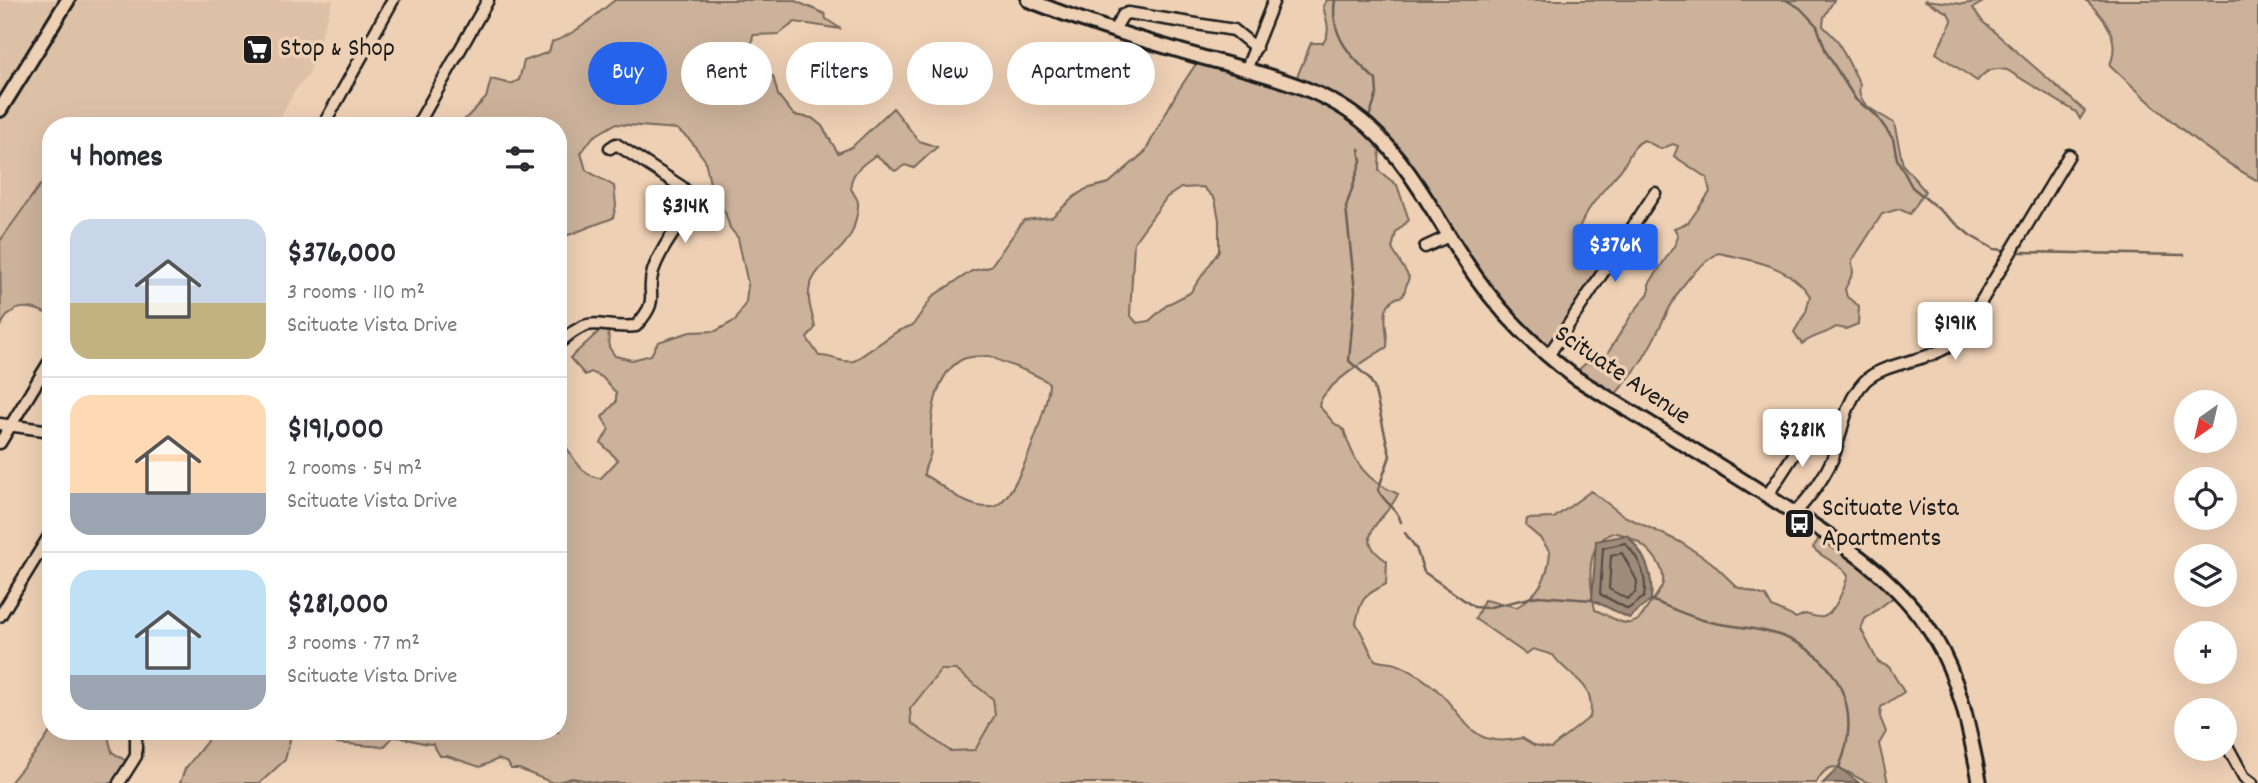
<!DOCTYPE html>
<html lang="en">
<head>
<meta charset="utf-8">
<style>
	body { margin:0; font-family:Dekko,sans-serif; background:#f2f2f3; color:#2b2b33; height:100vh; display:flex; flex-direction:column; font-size:26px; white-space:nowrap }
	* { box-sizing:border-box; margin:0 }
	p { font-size:23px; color:#7c7c81 }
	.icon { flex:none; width:38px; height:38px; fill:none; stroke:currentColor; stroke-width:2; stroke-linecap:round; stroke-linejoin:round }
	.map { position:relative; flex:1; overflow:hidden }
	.panel { position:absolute; left:42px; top:117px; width:525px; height:623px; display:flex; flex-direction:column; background:#fff; border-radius:28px; box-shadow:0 7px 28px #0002 }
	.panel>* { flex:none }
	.banner { position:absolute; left:588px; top:42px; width:665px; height:63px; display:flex; gap:14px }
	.needle { width:46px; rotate:214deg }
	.fabs { position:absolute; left:2174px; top:390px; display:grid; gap:14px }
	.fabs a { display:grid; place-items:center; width:63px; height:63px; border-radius:50%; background:#fff; box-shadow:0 7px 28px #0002; font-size:35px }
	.price { position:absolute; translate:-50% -60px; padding:0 16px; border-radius:7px; background:#fff; color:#222; font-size:23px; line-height:46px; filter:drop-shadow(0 2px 4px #0008) }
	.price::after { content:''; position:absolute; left:50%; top:42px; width:21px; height:16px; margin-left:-10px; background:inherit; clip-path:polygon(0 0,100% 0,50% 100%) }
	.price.current { background:#2563eb; color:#fff }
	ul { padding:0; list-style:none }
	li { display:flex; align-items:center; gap:21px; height:175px; padding:0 28px }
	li+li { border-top:2px solid #e1e1e2 }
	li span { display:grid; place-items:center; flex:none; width:196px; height:140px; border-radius:21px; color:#555 }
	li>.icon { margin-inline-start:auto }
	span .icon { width:84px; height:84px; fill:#fffc; stroke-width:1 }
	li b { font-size:30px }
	h2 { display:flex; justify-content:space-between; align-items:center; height:84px; padding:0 28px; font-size:30px }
	.pill { padding:0 24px; border-radius:32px; background:#fff; box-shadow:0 7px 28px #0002; font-size:24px; line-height:63px }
	.pill.current { background:#2563eb; color:#fff }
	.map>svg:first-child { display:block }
	.built { fill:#ddc1a7 }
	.green { fill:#ccb29b; stroke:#74675c; stroke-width:2; fill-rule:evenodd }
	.water { fill:#9e8b7a; stroke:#6a5f54; stroke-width:2 }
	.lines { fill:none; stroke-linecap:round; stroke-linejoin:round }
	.shore { stroke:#504842; stroke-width:2 }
	.stream { stroke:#6a5f54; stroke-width:2.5 }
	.minor-casing { stroke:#1c1c1c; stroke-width:15 }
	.major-casing { stroke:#1c1c1c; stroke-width:18 }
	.minor { stroke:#eed0b4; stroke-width:10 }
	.major { stroke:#eed0b4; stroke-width:12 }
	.labels { text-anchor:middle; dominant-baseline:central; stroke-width:7; stroke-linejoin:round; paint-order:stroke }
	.poi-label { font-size:26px; fill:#1c1c1c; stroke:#eed0b4; text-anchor:start }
	.street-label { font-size:26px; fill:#1c1c1c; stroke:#eed0b4 }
</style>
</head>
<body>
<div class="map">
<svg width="2258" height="783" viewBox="0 0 2258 783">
	<rect width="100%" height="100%" fill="#eed0b4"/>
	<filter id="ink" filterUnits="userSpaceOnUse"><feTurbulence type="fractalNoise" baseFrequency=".0143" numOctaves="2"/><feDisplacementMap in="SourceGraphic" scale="14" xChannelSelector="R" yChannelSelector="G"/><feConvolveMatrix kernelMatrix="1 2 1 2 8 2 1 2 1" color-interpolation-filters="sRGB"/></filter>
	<g filter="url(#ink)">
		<g class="built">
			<polygon points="0,0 333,0 308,76 294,92 276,126 51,126 51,192 40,185 0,241"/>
			<polygon points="941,670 957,670 993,700 995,715 975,750 950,751 911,723 910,709"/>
		</g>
		<g class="green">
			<path d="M615,0H793L825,14L826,19L841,29L795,22L779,34L753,35L749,59L744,68L773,76L778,95L794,115L812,118L822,126L838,153L852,147L893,108L919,141L937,147L914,168L905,165L895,171L876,155C866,162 849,173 851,188C852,193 858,198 858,203C859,209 855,223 853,230C844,253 818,262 810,286C806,300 813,315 815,328L807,338L819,356C832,355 841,364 854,361L898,331L913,325L933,296L972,271L990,267L1024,220L1052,217L1074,197L1086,189L1109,183L1145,152L1176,94L1200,58L1294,84L1311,43H1323C1332,31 1326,20 1323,6L1327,0H1834L1824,17L1823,26L1837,40L1860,84C1855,106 1878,112 1894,123L1903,165L1925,191L1910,214L1899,209L1882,214L1852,261L1853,273L1845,289L1847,297L1859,306L1858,324L1846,329L1836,327C1825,335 1815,334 1802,344L1794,332L1806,312L1810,296C1790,265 1751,260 1718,253C1674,281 1669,315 1644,357C1635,372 1622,386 1611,400L1573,375L1586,363L1594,364L1606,356L1632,314L1649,293V284L1676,243L1678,235L1674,228L1688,223L1710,192L1707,178L1674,156L1678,146L1673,144L1661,149L1644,140C1629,147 1629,162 1618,173C1606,187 1573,222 1578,242C1581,252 1600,261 1608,266L1547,356L1506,318L1380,141L1379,171L1397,185L1409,220L1396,232L1392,249L1409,277L1403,296C1375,301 1389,330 1387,347C1369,358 1321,387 1319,406L1334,423L1344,430C1354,463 1365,480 1398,494C1389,518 1347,536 1387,561L1386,584C1363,596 1361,598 1356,623C1364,636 1367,647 1375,660C1382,663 1390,662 1396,664C1407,668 1421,677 1430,684C1466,711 1465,751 1522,738L1534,745L1551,748L1590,717C1596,680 1570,680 1553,655L1533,649L1526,654L1475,619L1484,600L1517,607C1539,593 1548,579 1550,552L1541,539L1526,526L1527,519L1554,518L1591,491L1624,516L1680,542L1711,562L1737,587L1766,596L1772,607L1796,618L1805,614C1810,615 1818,618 1823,617C1835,614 1845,586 1848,576C1841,563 1823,559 1813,548L1823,532L1899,593L1865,619L1861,629L1878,662L1889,667L1904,692L1881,707L1880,717L1886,732L1879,744L1888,783C1883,783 1875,783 1870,783C1849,778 1833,750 1816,783H599L572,778L553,783L519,769H511L508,763L498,759L480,767L447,756H440L433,744C418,744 408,737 393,737L384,747L335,743L317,732H558V434C569,449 580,478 601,478L618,460L601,443L609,429L602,417L616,402V393L602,377L591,372L585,375L570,358L608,323L609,347L615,356L632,360L651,355L658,342L690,332L716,331L736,320L746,302L748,284L738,238L730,228L725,212L713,198L705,160L690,140L677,129L615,124L593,137L581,153L586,170L614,186L616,205L613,218L558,239V126H465L463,121L486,98L491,79L511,84L519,80L524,61L549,52L552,42C578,33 594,16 615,0ZM1203,187L1215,199L1219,220V251L1190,293L1168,304L1149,321L1137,323L1130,315L1134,242L1167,197L1181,188ZM990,356C1009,367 1030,369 1049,383C1049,405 1015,506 992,507C964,509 946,486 924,475C924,465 931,459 931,449C930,421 933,374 963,359C970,356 982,356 990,356ZM1612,533C1633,532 1666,559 1663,582C1662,589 1654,599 1649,605C1644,613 1640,622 1630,623C1620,625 1605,613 1595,610C1590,584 1583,546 1612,533ZM941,670H956L993,699L995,715L975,750L950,751L911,723L910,709Z"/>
			<path d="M1924,0L1962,4L1985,1L1973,8L1983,22L2085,111L2080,119L2076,112L2007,70C1993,67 1986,70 1977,81L1936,53L1952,21L1948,13Z"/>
			<path d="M2086,0H2258V181C2201,150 2156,109 2110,65C2121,38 2105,18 2086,0Z"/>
			<path d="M40,185L51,192V316C31,304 11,303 1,326L0,241Z"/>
			<path d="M51,730L107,732L112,752L131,764L119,783H10C24,764 40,751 51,730Z"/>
			<polygon points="205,732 297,732 291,736 285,760 260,783 180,783 185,769 207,741"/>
		</g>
		<g class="water">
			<path d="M1627,535C1645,555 1654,573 1651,600L1629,618L1592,600L1596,541Z"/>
			<polygon points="1839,767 1859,783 1823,783"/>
		</g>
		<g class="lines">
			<g class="shore">
				<path d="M1625,543C1639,558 1648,576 1644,597L1628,609L1600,594L1603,548Z"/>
				<polygon points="1622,553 1637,581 1636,592 1627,599 1609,589 1611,556"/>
			</g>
			<g class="stream">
				<path d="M1335,0C1329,36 1352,58 1376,80L1377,94L1369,117"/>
				<polyline points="1786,0 1800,8 1817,26 1826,52 1856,100 1876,115 1893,139 1897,159 1912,187 1971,236 1994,249 2005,250"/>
				<path d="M1359,149L1361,161L1346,207L1355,291L1349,361L1368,377L1374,387L1390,456L1378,490C1385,504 1396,506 1401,522"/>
				<polyline points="2020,252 2184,255"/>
				<polyline points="1405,533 1416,548 1424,572 1474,607 1486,608 1538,596 1592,600"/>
				<path d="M1651,600C1669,607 1687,616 1706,621C1730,627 1756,627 1779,635C1838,655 1864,711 1839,767"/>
			</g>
			<defs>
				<g id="minor">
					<polyline points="1114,30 1123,15 1128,13 1234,30 1256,48"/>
					<polyline points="1246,70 1274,0"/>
					<polyline points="323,126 393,0"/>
					<polyline points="417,126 488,0"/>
					<polyline points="1425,247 1449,236"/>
					<path d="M558,344C594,311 596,330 636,326C662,297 645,297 653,271C661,247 680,225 693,204V198L682,187L616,144L610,148"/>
					<polyline points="1548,356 1655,193"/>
					<polyline points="0,424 51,431"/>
					<polyline points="0,443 51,359"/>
					<polyline points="1767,496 1813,425"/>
					<path d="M1795,513C1808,499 1824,478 1832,460C1843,433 1843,404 1865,381C1885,361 1930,363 1958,340L2069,155"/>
					<polyline points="0,616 51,533"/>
					<polyline points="2225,742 2244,777 2252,783"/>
					<polyline points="119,783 136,756 136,734"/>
				</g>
				<g id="major">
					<path d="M1028,0C1079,20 1131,37 1184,52C1246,71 1319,82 1369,127C1415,169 1440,227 1476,277C1504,317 1537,349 1576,378C1639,417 1703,455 1766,495C1830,536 1893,571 1934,637C1961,681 1970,733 1980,783"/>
					<polyline points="0,110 68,0"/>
				</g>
			</defs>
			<use href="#minor" class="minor-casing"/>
			<use href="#major" class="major-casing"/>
			<use href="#minor" class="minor"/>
			<use href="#major" class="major"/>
		</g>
	</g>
	<defs>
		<symbol id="supermarket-square" viewBox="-11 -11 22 22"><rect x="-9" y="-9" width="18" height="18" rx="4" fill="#1c1c1c" stroke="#eed0b4"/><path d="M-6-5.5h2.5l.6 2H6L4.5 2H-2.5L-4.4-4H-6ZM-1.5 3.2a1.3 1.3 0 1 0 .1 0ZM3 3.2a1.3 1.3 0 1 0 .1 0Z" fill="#fff"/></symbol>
		<symbol id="bus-square" viewBox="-11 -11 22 22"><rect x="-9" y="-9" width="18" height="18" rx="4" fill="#1c1c1c" stroke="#eed0b4"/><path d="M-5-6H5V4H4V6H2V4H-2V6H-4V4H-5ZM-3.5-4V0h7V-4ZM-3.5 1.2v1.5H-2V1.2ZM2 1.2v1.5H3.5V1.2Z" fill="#fff"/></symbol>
	</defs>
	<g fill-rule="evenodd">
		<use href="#supermarket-square" x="240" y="32" width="35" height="35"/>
		<use href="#bus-square" x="1782" y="506" width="35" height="35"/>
	</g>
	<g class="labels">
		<g class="poi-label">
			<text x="280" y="49">Stop &amp; Shop</text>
			<text x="1822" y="509">Scituate Vista<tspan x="1822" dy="30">Apartments</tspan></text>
		</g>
		<g class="street-label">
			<text transform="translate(1622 376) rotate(34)">Scituate Avenue</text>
		</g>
	</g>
</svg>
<div class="fabs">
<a><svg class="needle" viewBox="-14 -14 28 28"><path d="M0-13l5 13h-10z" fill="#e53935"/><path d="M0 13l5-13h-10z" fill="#7c7c81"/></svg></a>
<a><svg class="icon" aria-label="locate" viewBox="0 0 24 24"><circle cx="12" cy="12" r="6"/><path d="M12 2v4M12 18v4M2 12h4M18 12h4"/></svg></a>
<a><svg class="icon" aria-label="layers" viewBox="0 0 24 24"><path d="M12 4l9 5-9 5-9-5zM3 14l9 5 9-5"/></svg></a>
<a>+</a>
<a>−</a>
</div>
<b class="price" style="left:685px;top:245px">$314K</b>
<b class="price current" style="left:1615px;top:284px">$376K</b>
<b class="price" style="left:1955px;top:362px">$191K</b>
<b class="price" style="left:1802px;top:469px">$281K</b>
<div class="banner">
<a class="pill current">Buy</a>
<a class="pill">Rent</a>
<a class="pill">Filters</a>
<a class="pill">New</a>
<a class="pill">Apartment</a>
</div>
<section class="panel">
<h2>4 homes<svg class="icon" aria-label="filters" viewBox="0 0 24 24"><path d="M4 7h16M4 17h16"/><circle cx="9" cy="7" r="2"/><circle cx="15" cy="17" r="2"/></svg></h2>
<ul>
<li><span style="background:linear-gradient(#c9d6e8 60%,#c2b280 0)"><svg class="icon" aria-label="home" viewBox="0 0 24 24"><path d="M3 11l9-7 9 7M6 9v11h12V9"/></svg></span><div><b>$376,000</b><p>3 rooms · 110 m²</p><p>Scituate Vista Drive</p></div></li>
<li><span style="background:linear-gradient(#ffd9b3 70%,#9aa5b1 0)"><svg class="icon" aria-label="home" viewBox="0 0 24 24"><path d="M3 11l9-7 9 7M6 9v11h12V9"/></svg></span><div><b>$191,000</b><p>2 rooms · 54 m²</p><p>Scituate Vista Drive</p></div></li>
<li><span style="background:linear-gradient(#bfe0f5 75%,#9aa5b1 0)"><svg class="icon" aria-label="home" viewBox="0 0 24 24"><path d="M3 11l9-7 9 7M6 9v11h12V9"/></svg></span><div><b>$281,000</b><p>3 rooms · 77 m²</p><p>Scituate Vista Drive</p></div></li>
</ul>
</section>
</div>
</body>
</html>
